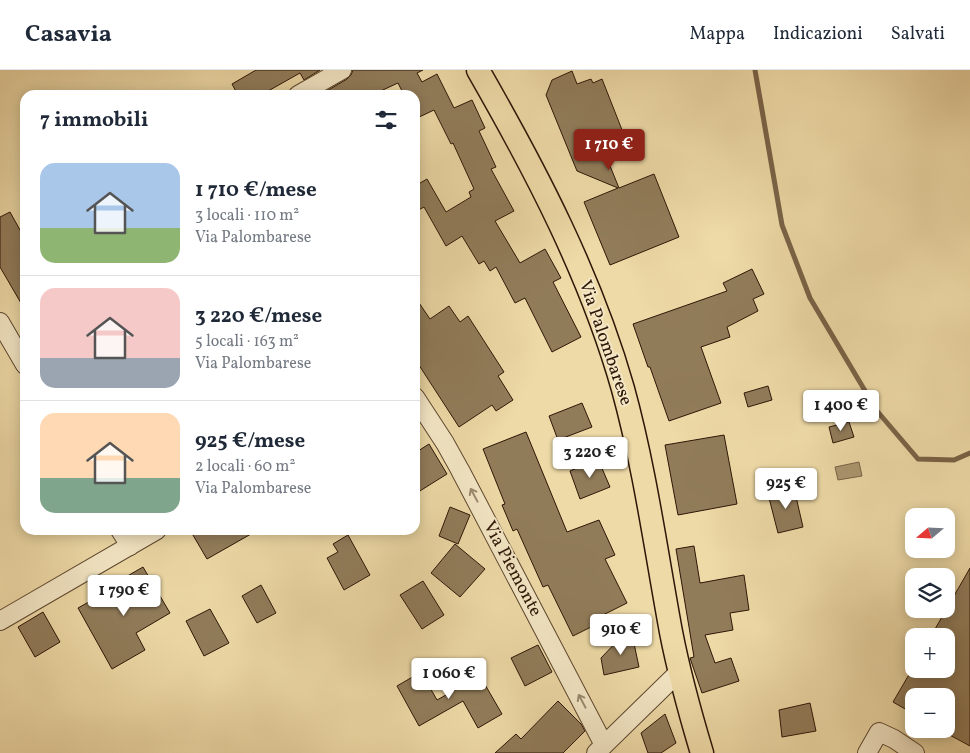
<!DOCTYPE html>
<html lang="it">
<head>
<meta charset="utf-8">
<style>
	body { margin:0; font-family:Vollkorn,serif; background:#f6f6f7; color:#1f2937; height:100vh; display:flex; flex-direction:column; font-size:19px; white-space:nowrap }
	* { box-sizing:border-box; margin:0 }
	p { font-size:16px; color:#747a83 }
	.icon { flex:none; width:28px; height:28px; fill:none; stroke:currentColor; stroke-width:2; stroke-linecap:round; stroke-linejoin:round }
	.map { position:relative; flex:1; overflow:hidden }
	.details { position:absolute; left:20px; top:20px; width:400px; height:445px; display:flex; flex-direction:column; background:#fff; border-radius:15px; box-shadow:0 2px 12px #0003 }
	.details>* { flex:none }
	.needle { width:32px; rotate:251deg }
	.tools { position:absolute; left:905px; top:438px; display:grid; gap:10px }
	.tools a { display:grid; place-items:center; width:50px; height:50px; border-radius:10px; background:#fff; box-shadow:0 2px 12px #0003; font-size:25px }
	.price { position:absolute; translate:-50% -42px; padding:0 11px; border-radius:5px; background:#fff; color:#222; font-size:16px; line-height:32px; filter:drop-shadow(0 1px 2px #0008) }
	.price::after { content:''; position:absolute; left:50%; top:30px; width:15px; height:11px; margin-left:-8px; background:inherit; clip-path:polygon(0 0,100% 0,50% 100%) }
	.price.selected { background:#8f2418; color:#fff }
	ul { padding:0; list-style:none }
	li { display:flex; align-items:center; gap:15px; height:125px; padding:0 20px }
	li+li { border-top:1px solid #e0e1e3 }
	li span { display:grid; place-items:center; flex:none; width:140px; height:100px; border-radius:15px; color:#555 }
	li>.icon { margin-inline-start:auto }
	span .icon { width:60px; height:60px; fill:#fffc; stroke-width:1 }
	li b { font-size:21px }
	h2 { display:flex; justify-content:space-between; align-items:center; height:60px; padding:0 20px; font-size:21px }
	header { display:flex; align-items:center; gap:30px; box-sizing:border-box; height:70px; padding:0 25px; background:#fff; border-bottom:1px solid #e0e1e3 }
	header strong { font-size:24px }
	nav { display:flex; gap:28px; margin-inline-start:auto; font-size:18px }
	.map>svg:first-child { display:block }
	.water { fill:#ac9771; stroke:#796347 }
	.lines { fill:none; stroke-linecap:round; stroke-linejoin:round }
	.stream { stroke:#796347; stroke-width:5 }
	.building { fill:#917c5a; stroke:#2d1607 }
	.minor-casing { stroke:#5d472f; stroke-width:20 }
	.major-casing { stroke:#2d1607; stroke-width:25 }
	.minor { stroke:#f4e7c6; stroke-width:18 }
	.major { stroke:#eedaa7; stroke-width:22 }
	.oneway { stroke:#9a8970 }
	.labels { text-anchor:middle; dominant-baseline:central; stroke-width:4; stroke-linejoin:round; paint-order:stroke }
	.street-label { font-size:18px; fill:#2d1607; stroke:#f4e7c6 }
</style>
</head>
<body>
<header>
<strong>Casavia</strong>
<nav><a>Mappa</a><a>Indicazioni</a><a>Salvati</a></nav>
</header>
<div class="map">
<svg width="970" height="683" viewBox="0 0 970 683">
	<rect width="100%" height="100%" fill="#eedaa7"/>
	<filter id="stains"><feTurbulence type="fractalNoise" baseFrequency=".004" numOctaves="4"/><feColorMatrix values="0 0 0 0 .2 0 0 0 0 .09 0 0 0 0 .02 0 0 0 .5 -.17"/></filter>
	<radialGradient id="worn" r=".72"><stop offset=".6" stop-color="#630" stop-opacity="0"/><stop offset="1" stop-color="#630" stop-opacity=".3"/></radialGradient>
	<polygon class="water" points="859,392 862,406 838,410 835,397"/>
	<g class="lines">
		<polyline class="stream" points="755,0 782,155 810,228 877,341 918,389 954,390 970,383"/>
	</g>
	<g class="building">
		<polygon points="256,0 320,0 304,10 300,3 261,25 238,25 232,14"/>
		<polygon points="353,0 423,0 417,3 422,12 437,4 454,38 472,30 485,58 479,61 496,97 491,99 514,141 495,151 520,193 545,179 561,208 553,212 581,267 552,282 525,228 515,233 496,197 490,201 484,191 479,194 462,166 446,176 424,137 415,142 415,116 427,109 446,142 471,127 469,122 474,119 453,73 451,74 434,40 415,49 415,25 404,25 398,13 372,25 320,25 347,9 351,5"/>
		<polygon points="572,1 577,14 591,9 593,13 602,9 626,70 618,74 621,81 606,86 619,118 654,104 679,167 610,195 584,132 618,118 577,101 546,25 552,10"/>
		<polygon points="10,142 25,169 25,240 0,197 0,147"/>
		<polygon points="752,199 764,224 753,229 758,241 727,257 730,267 701,277 721,333 669,351 650,297 648,297 633,254 727,221 723,213"/>
		<polygon points="415,227 430,249 449,236 460,252 468,246 504,302 498,306 513,330 496,341 492,335 459,357 415,289"/>
		<polygon points="768,316 772,330 748,337 744,323"/>
		<polygon points="582,333 592,357 558,370 549,346"/>
		<polygon points="849,352 854,367 833,373 829,357"/>
		<polygon points="526,362 567,462 599,450 615,485 605,489 627,533 597,548 599,553 573,566 548,515 543,517 517,459 513,461 502,435 505,434 483,379"/>
		<polygon points="724,365 737,434 678,445 665,375"/>
		<polygon points="429,374 447,404 415,424 415,383"/>
		<polygon points="598,389 610,417 580,429 570,401"/>
		<polygon points="794,418 803,457 778,463 768,424"/>
		<polygon points="450,437 470,445 458,474 439,466"/>
		<polygon points="190,460 258,460 207,489"/>
		<polygon points="348,465 370,505 344,520 327,488 338,482 333,474"/>
		<polygon points="455,474 485,499 460,527 431,503"/>
		<polygon points="694,476 700,513 744,505 749,540 730,543 733,560 705,565 715,593 731,588 739,611 702,623 690,588 694,587 676,479"/>
		<polygon points="143,497 170,543 136,563 145,580 112,599 78,538 126,511 124,508"/>
		<polygon points="970,498 970,676 946,663 946,626 914,626 914,644 893,632 914,596 914,599 946,599 946,566 931,566"/>
		<polygon points="423,511 444,545 422,559 400,525"/>
		<polygon points="261,515 276,543 257,553 242,526"/>
		<polygon points="210,539 229,573 204,586 186,551"/>
		<polygon points="43,542 60,572 35,587 18,557"/>
		<polygon points="632,564 639,597 604,605 601,588 622,566"/>
		<polygon points="538,575 552,602 525,616 511,588"/>
		<polygon points="421,602 437,630 480,606 502,644 478,658 463,631 419,656 397,616"/>
		<polygon points="558,631 581,654 585,661 563,683 495,683 516,664 521,669"/>
		<polygon points="810,633 816,661 782,667 779,640"/>
		<polygon points="665,644 676,673 661,683 648,683 641,663"/>
	</g>
	<g class="lines">
		<defs>
			<g id="minor">
				<polyline points="298,25 342,0"/>
				<polyline points="0,252 25,295"/>
				<polyline points="415,327 445,373 460,400 604,675"/>
				<polyline points="120,460 130,476"/>
				<polyline points="0,551 157,460"/>
				<polyline points="596,683 680,601"/>
				<polyline points="867,683 879,662 894,669 915,683"/>
			</g>
			<path id="major" d="M478,0C536,101 591,206 623,319C645,399 656,481 671,562C679,603 690,643 702,683"/>
		</defs>
		<use href="#minor" class="minor-casing"/>
		<use href="#major" class="major-casing"/>
		<use href="#minor" class="minor"/>
		<use href="#major" class="major"/>
	</g>
	<defs><path id="oneway-shaft" d="M-6 0H5M1.5-3L5.5 0L1.5 3" fill="none" stroke-width="1.6" stroke-linecap="round" stroke-linejoin="round" transform="scale(1.25)"/></defs>
	<g class="oneway">
		<use href="#oneway-shaft" transform="translate(474 425) rotate(-118)"/>
		<use href="#oneway-shaft" transform="translate(582 631) rotate(-118)"/>
	</g>
	<g class="labels">
		<g class="street-label">
			<text transform="translate(605 273) rotate(71)">Via Palombarese</text>
			<text transform="translate(512 499) rotate(62)">Via Piemonte</text>
		</g>
	</g>
	<rect width="100%" height="100%" filter="url(#stains)"/>
	<rect width="100%" height="100%" fill="url(#worn)"/>
</svg>
<div class="tools">
<a><svg class="needle" viewBox="-14 -14 28 28"><path d="M0-13l5 13h-10z" fill="#e53935"/><path d="M0 13l5-13h-10z" fill="#747a83"/></svg></a>
<a><svg class="icon" aria-label="layers" viewBox="0 0 24 24"><path d="M12 4l9 5-9 5-9-5zM3 14l9 5 9-5"/></svg></a>
<a>+</a>
<a>−</a>
</div>
<b class="price selected" style="left:609px;top:101px">1 710 €</b>
<b class="price" style="left:841px;top:362px">1 400 €</b>
<b class="price" style="left:590px;top:409px">3 220 €</b>
<b class="price" style="left:786px;top:440px">925 €</b>
<b class="price" style="left:124px;top:547px">1 790 €</b>
<b class="price" style="left:621px;top:586px">910 €</b>
<b class="price" style="left:449px;top:630px">1 060 €</b>
<section class="details">
<h2>7 immobili<svg class="icon" aria-label="filters" viewBox="0 0 24 24"><path d="M4 7h16M4 17h16"/><circle cx="9" cy="7" r="2"/><circle cx="15" cy="17" r="2"/></svg></h2>
<ul>
<li><span style="background:linear-gradient(#a9c7e8 65%,#8fb573 0)"><svg class="icon" aria-label="home" viewBox="0 0 24 24"><path d="M3 11l9-7 9 7M6 9v11h12V9"/></svg></span><div><b>1 710 €/mese</b><p>3 locali · 110 m²</p><p>Via Palombarese</p></div></li>
<li><span style="background:linear-gradient(#f6c9c9 70%,#9aa5b1 0)"><svg class="icon" aria-label="home" viewBox="0 0 24 24"><path d="M3 11l9-7 9 7M6 9v11h12V9"/></svg></span><div><b>3 220 €/mese</b><p>5 locali · 163 m²</p><p>Via Palombarese</p></div></li>
<li><span style="background:linear-gradient(#ffd9b3 65%,#7fa58c 0)"><svg class="icon" aria-label="home" viewBox="0 0 24 24"><path d="M3 11l9-7 9 7M6 9v11h12V9"/></svg></span><div><b>925 €/mese</b><p>2 locali · 60 m²</p><p>Via Palombarese</p></div></li>
</ul>
</section>
</div>
</body>
</html>
